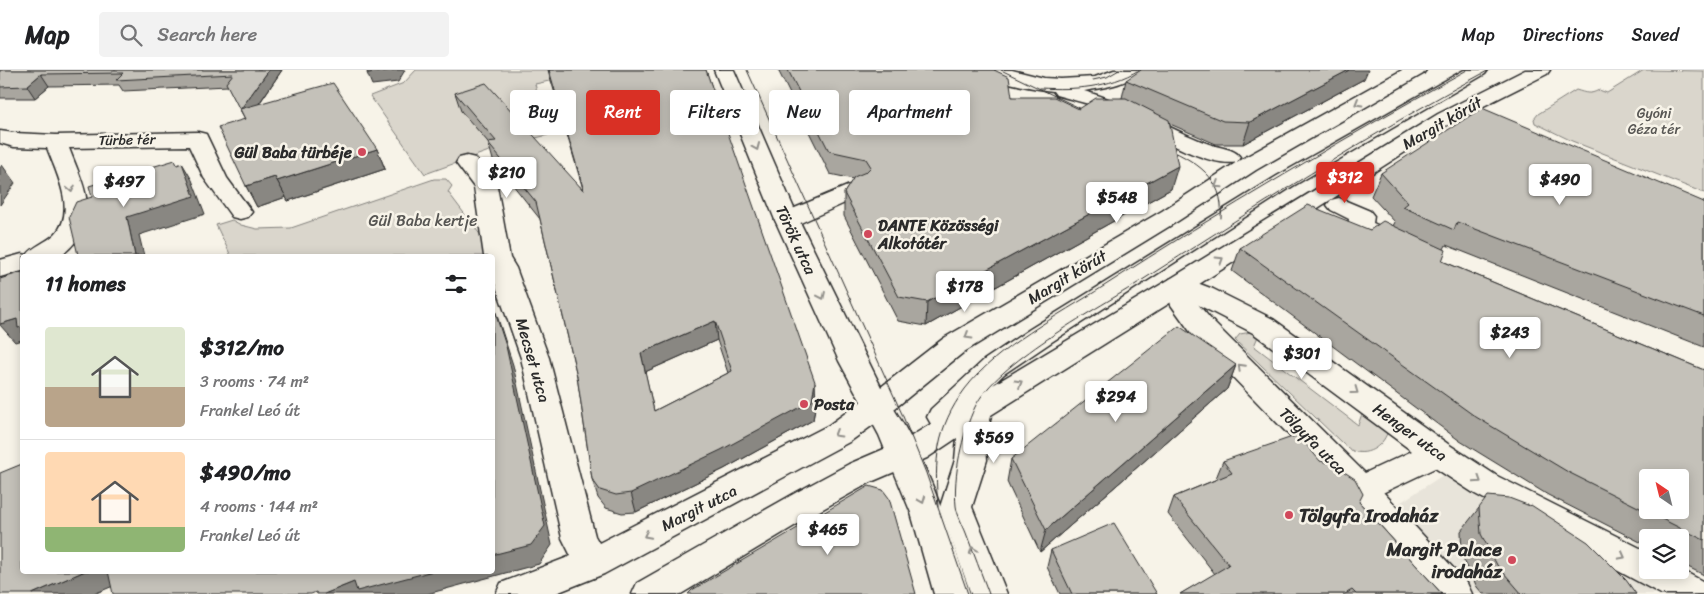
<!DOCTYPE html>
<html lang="en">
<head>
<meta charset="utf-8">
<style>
	body { margin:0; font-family:Sriracha,sans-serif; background:#f2f2f2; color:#202124; height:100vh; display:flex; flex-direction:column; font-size:19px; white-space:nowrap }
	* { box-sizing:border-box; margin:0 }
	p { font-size:16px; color:#757577 }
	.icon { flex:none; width:28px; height:28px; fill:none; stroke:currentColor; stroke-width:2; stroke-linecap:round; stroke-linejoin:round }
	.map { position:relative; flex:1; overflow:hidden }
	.side { position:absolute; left:20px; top:184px; width:475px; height:320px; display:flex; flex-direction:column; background:#fff; border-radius:5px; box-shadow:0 2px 12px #0003 }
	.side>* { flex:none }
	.hud { position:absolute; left:510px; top:20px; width:475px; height:45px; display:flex; gap:10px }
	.needle { width:32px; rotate:325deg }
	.tools { position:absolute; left:1639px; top:399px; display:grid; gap:10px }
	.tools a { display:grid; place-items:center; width:50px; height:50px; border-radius:5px; background:#fff; box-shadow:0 2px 12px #0003; font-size:25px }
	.price { position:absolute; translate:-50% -42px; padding:0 11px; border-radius:5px; background:#fff; color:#222; font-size:16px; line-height:32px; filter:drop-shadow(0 1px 2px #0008) }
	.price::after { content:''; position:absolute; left:50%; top:30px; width:15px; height:11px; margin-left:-8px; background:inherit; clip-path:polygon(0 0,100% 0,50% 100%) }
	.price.active { background:#d93025; color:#fff }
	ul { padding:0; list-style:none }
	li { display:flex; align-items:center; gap:15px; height:125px; padding:0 25px }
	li+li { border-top:1px solid #e0e0e0 }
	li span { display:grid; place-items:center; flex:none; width:140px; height:100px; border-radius:5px; color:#555 }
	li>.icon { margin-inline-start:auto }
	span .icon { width:60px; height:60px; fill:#fffc; stroke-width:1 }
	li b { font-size:21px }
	h2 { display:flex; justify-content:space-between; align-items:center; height:60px; padding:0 25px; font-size:21px }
	.tag { padding:0 18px; border-radius:5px; background:#fff; box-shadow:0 2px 12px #0003; font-size:18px; line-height:45px }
	.tag.active { background:#d93025; color:#fff }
	header { display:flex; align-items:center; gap:30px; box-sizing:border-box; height:70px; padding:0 25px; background:#fff; border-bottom:1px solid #e0e0e0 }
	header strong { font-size:24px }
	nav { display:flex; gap:28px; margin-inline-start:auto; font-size:18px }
	.search { width:350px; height:45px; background:#f2f2f2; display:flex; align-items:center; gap:12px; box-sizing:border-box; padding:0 18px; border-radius:5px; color:#757577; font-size:19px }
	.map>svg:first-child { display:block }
	.built { fill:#e8e4da }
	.green { fill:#dad6cc; stroke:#82807c }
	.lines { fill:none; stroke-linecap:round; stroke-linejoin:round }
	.minor-casing { stroke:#2b2b2b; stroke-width:3 }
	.major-casing { stroke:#2b2b2b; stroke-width:3 }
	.minor { fill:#f7f3e8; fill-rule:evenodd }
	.major { fill:#f7f3e8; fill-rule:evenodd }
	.tram { stroke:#2b2b2b; stroke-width:1 }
	.wall { fill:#a9a69f; stroke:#2b2b2b; fill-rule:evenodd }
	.shaded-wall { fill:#898782; stroke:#2b2b2b }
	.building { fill:#c4c1b9; stroke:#2b2b2b; fill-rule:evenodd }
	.oneway { stroke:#918f8a }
	.poi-dot { fill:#d1495b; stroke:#f7f3e8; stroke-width:2 }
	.labels { text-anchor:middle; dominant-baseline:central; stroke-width:5; stroke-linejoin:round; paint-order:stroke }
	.far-park-label { font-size:14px; fill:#575653; stroke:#f7f3e8 }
	.far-street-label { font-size:14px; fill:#2b2b2b; stroke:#f7f3e8 }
	.street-label { font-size:16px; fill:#2b2b2b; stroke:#f7f3e8 }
	.poi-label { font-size:16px; font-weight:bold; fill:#2b2b2b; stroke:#f7f3e8; text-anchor:start }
	.park-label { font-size:16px; fill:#575653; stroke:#f7f3e8 }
	.near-poi-label { font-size:19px; font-weight:bold; fill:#2b2b2b; stroke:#f7f3e8; text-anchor:start }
</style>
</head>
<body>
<header>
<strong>Map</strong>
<div class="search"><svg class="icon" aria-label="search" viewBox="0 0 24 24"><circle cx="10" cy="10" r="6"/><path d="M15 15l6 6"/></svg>Search here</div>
<nav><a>Map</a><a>Directions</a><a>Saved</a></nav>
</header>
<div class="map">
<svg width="1704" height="524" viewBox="0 0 1704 524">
	<rect width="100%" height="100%" fill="#f7f3e8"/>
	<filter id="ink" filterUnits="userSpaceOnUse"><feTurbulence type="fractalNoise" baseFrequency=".02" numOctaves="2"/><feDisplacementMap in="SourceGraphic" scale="10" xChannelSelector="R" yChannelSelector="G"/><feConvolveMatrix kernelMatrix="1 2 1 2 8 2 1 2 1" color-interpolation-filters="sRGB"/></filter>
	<g filter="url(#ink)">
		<polygon class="built" points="1443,405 1667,524 1473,524 1395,436"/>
		<g class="green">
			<polygon points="416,0 554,0 559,9 535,14 548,65 503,76 425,104 370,26 404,13"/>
			<path d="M1644,0L1704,1V123L1572,71L1535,53L1534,49L1538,44L1576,20C1586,23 1590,25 1599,20L1607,23Z"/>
			<polygon points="434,109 446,109 452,116 448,122 494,183 485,186 231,186 216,155 232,150 241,155 257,159 291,158"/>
			<path d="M1251,262L1259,264L1254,276L1358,355L1363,341L1388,360C1385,374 1369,387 1353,381C1350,380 1346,376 1343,374L1235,270L1240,264Z"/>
		</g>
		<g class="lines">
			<defs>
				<g id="minor">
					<path d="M982,0H1012L1044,8L1061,9L1095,7L1114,0H1140C1130,15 1100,18 1084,21C1128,33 1166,58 1209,74C1219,78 1234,78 1240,87L1237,92C1205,100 1130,50 1097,37C1084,32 1069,29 1056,25L1053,21C1038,19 991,12 982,0Z"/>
					<polygon points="1464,0 1488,0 1485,4 1293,116 1050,273 1004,304 993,315 1170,209 1179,206 1213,219 1273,249 1448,374 1497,406 1648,482 1648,500 1680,499 1704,512 1704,524 1661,524 1475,424 1435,398 1372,428 1361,432 1350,428 1345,419 1350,410 1412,381 1253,263 1181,226 991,345 986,373 987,390 972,437 1007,524 971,524 940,437 955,390 957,368 927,388 871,412 821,440 681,524 632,524 637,513 797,422 849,394 905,370 931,354 927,347 931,339 984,290 1030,259 1277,106"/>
					<path d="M0,61L14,63L56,65L198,62L206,64L227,108L252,142L248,147L240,149L232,147L204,108L189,76L69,78C81,110 100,142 75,172C71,177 64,185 57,186C47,188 33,186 22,186V201L0,207V190L22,184L27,185C33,176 47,172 55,164C77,142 56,102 47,78L14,77L0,73Z"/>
					<polygon points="467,86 475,88 497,116 510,188 516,198 549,288 595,466 599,473 829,355 866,328 877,325 888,328 892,336 888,344 851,371 604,504 554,524 496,524 501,513 571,486 562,468 521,288 492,205 492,186 484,186 474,117 456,93 459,88"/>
					<polygon points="857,112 865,114 869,119 865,124 796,155 787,157 778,155 775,150 778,145"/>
					<path d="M1339,128L1370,141L1374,146L1373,153L1402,166L1405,171L1402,176C1388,180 1356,169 1348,157L1349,149L1331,140L1327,135L1331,130Z"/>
				</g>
				<g id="major">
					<path d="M714,0H734L799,150L881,317L944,268L1162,141L1240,90L1402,0H1426L1423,4L1256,100L1178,151L964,282L894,339C930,395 949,461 970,524H934L911,443L879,365L839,291L775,150Z"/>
					<polygon points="1525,0 1550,0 1547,4 1452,52 1193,218 1197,233 1214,253 1372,410 1467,513 1472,524 1432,524 1350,428 1194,267 1171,235 1166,215 1170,209 1438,44"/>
				</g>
			</defs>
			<use href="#minor" class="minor-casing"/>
			<use href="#major" class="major-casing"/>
			<use href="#minor" class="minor"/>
			<use href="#major" class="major"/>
			<g class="tram">
				<polyline points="747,0 902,344 926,403 968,524"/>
				<polyline points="1001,0 1092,44"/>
				<polyline points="1093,10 1107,7 1119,0"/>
				<path d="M1040,18C1075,20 1108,18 1139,0"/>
				<path d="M1162,76C1195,91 1225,107 1221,148"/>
				<path d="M938,437C934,390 936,358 965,319C998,276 1058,246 1104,216C1222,140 1344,68 1467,0"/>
				<path d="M989,524C981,504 974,483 966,463C963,455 957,445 956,436C953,406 962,364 975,337C996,293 1093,241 1136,214C1252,140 1368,65 1489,0"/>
			</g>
		</g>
		<g class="wall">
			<polygon points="0,0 282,0 259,34 377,79 385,99 288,131 286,127 257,137 246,116 245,49 228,16 123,21 119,15 49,16 35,28 0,28"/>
			<path d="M548,0H706L816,332L813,350L724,399L636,442L622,443L606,438L598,428L592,409L577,306L540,149L493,90L488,72L461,41L455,23L583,119ZM717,270L728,303L654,341L645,302Z"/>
			<polygon points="778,0 994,0 1012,27 1079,39 1122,28 1126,10 1364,9 1243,74 1216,74 1170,54 1171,119 926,256 898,251 844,146 844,123 853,109 830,104"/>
			<polygon points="1381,103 1704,132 1704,277 1446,175 1444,179 1442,191 1704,300 1704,505 1680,493 1680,468 1648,468 1648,476 1548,425 1460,371 1232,201 1240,178 1370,160 1393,156 1395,152 1371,126"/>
			<polygon points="1236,295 1227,319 1040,482 1007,412 1011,389"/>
			<polygon points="1223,391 1320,391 1359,432 1442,524 1180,524 1215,504 1168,444 1174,427 1217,409 1216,408"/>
			<polygon points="1479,438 1636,524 1483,524 1477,517 1462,486 1461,461"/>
			<polygon points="1051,480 1157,524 1060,524 1047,497"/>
		</g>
		<g class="shaded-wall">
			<polygon points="269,0 282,0 247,51 240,40"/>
			<polygon points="393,0 405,0 398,12 372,15 367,3"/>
			<polygon points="1349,0 1368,0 1364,9 1243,74 1250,52"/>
			<polygon points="41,4 49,16 35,28 27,16"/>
			<polygon points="377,79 385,99 288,131 277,111"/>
			<polygon points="182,93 192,110 205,144 139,165 144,186 135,186 127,147"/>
			<polygon points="2,95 15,113 0,135 0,98"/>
			<polygon points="1178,96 1171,119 926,256 927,232"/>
			<polygon points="275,107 286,127 257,137 246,116"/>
			<polygon points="492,230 513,295 552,475 539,494 427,524 324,524 354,512 433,501 492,501"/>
			<polygon points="17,249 22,255 22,270 15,272 0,255 0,254"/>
			<polygon points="715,251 717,270 645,302 641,283"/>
			<polygon points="1236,295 1227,319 1040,482 1046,460"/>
			<polygon points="815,312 816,332 813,350 724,399 636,442 631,423"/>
			<polygon points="85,501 115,501 125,511 94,524 32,524"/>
		</g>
		<g class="building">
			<polygon points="0,0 269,0 240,40 226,13 233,4 116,10 123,3 41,4 27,16 0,17"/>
			<polygon points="368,0 393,0 367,3"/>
			<path d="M549,0H706L815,312L812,331L721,380L631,423L616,425L600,420L592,409L577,306L536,132L487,72L496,71L455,23L486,13L584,121ZM715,251L732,301L654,341L641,283Z"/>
			<polygon points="788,0 994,0 1009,7 1012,27 1054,27 1079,39 1096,28 1126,28 1169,50 1178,96 927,232 899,227 844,123 854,107 866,102 871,97 866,89 829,81"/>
			<polygon points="1141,0 1349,0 1250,52 1223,51 1126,10"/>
			<polygon points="333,13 377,79 277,111 275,107 246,116 218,57 245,49 240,39"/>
			<polygon points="1482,38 1704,132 1704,246 1457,152 1454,160 1403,137 1408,133 1381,103"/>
			<polygon points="175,90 177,95 182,93 194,126 127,147 135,186 74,186 78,185 69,147 76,132 92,127 89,116"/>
			<path d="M1308,135L1370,160L1383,151L1446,180L1442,191L1704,300V470L1568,402L1476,347L1240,178ZM1648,408H1680V440H1648Z"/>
			<polygon points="22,202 22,257 18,258 17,249 0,254 0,209"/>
			<polygon points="492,233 506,276 545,456 531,475 492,485"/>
			<polygon points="1179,256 1236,295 1046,460 1011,389"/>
			<polygon points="1298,365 1320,391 1332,394 1355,409 1363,424 1359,432 1442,524 1356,524 1352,520 1345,524 1180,524 1229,495 1174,427 1232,403 1223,391"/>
			<polygon points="22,394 22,501 85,501 32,524 0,524 0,403"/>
			<polygon points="869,416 883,420 889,428 916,524 688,524 692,520"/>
			<polygon points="1488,426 1509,428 1530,436 1531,435 1588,472 1626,510 1636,524 1522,524 1497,495 1481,464 1479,438"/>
			<polygon points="1114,453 1157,524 1072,524 1051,480"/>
			<polygon points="108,501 433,501 357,521 354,512 324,524 317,524 316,522 311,524 113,524"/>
		</g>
		<defs><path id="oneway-chevron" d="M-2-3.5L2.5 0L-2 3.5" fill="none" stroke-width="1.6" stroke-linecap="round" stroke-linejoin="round" transform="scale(1.25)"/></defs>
		<g class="oneway">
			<use href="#oneway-chevron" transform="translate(1358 33) rotate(150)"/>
			<use href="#oneway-chevron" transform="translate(756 77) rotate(67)"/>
			<use href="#oneway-chevron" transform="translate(1218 115) rotate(147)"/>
			<use href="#oneway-chevron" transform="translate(71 119) rotate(78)"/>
			<use href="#oneway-chevron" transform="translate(1220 190) rotate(-32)"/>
			<use href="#oneway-chevron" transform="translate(822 226) rotate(65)"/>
			<use href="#oneway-chevron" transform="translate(968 266) rotate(149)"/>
			<use href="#oneway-chevron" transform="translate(1241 297) rotate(-135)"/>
			<use href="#oneway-chevron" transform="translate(1019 313) rotate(-31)"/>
			<use href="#oneway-chevron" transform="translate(1355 321) rotate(36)"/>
			<use href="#oneway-chevron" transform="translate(837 364) rotate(149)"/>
			<use href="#oneway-chevron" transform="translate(1478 410) rotate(33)"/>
			<use href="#oneway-chevron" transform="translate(922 430) rotate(68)"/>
			<use href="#oneway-chevron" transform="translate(647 465) rotate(153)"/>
			<use href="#oneway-chevron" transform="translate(973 480) rotate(-111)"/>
			<use href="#oneway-chevron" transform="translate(1622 486) rotate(28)"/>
		</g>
	</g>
	<g class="poi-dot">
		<circle cx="362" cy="82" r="5"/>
		<circle cx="868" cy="164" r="5"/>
		<circle cx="804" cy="334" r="5"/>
		<circle cx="1289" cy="445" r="5"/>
		<circle cx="1512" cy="490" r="5"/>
	</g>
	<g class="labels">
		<g class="far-park-label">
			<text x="1654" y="43">Gyóni<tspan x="1654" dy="16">Géza tér</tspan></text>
		</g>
		<g class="far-street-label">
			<text transform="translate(127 70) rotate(-1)">Türbe tér</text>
		</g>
		<g class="street-label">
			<text transform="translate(1442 53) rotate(-30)">Margit körút</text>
			<text transform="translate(796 170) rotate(65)">Török utca</text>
			<text transform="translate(1067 207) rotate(-31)">Margit körút</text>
			<text transform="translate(533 290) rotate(74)">Mecset utca</text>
			<text transform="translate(1410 362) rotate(36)">Henger utca</text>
			<text transform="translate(1313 371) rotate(45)">Tölgyfa utca</text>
			<text transform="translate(699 438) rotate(-27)">Margit utca</text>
		</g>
		<g class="poi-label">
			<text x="352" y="82" text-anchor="end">Gül Baba türbéje</text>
			<text x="878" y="155">DANTE Közösségi<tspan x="878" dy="18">Alkotótér</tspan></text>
			<text x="814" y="334">Posta</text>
		</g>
		<g class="park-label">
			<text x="423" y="150">Gül Baba kertje</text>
		</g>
		<g class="near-poi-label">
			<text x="1299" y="445">Tölgyfa Irodaház</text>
			<text x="1502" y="479" text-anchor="end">Margit Palace<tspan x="1502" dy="22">irodaház</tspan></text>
		</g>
	</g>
</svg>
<div class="tools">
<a><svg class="needle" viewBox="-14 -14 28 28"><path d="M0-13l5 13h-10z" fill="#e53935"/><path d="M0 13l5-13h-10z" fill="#757577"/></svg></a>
<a><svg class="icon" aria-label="layers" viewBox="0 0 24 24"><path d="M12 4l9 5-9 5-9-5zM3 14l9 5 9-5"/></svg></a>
</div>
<b class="price" style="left:507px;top:129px">$210</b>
<b class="price active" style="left:1345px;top:134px">$312</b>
<b class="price" style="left:1560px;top:136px">$490</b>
<b class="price" style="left:124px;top:138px">$497</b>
<b class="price" style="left:1117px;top:154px">$548</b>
<b class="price" style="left:965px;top:243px">$178</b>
<b class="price" style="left:1510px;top:289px">$243</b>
<b class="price" style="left:1302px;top:310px">$301</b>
<b class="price" style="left:1116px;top:353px">$294</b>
<b class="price" style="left:994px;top:394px">$569</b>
<b class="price" style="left:828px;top:486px">$465</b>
<div class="hud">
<a class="tag">Buy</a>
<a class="tag active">Rent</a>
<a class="tag">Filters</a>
<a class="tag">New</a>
<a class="tag">Apartment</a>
</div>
<section class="side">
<h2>11 homes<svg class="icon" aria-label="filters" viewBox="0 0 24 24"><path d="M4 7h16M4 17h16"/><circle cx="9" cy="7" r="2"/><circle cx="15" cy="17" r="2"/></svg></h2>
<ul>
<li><span style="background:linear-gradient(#dfe7d0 60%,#b9a48a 0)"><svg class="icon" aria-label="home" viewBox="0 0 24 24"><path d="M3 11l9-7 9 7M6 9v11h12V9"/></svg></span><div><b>$312/mo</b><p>3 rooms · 74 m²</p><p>Frankel Leó út</p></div></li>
<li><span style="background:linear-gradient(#ffd9b3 75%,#8fb573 0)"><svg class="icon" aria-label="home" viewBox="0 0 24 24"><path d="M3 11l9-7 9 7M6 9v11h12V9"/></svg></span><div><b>$490/mo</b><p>4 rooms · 144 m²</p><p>Frankel Leó út</p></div></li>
</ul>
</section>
</div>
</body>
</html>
